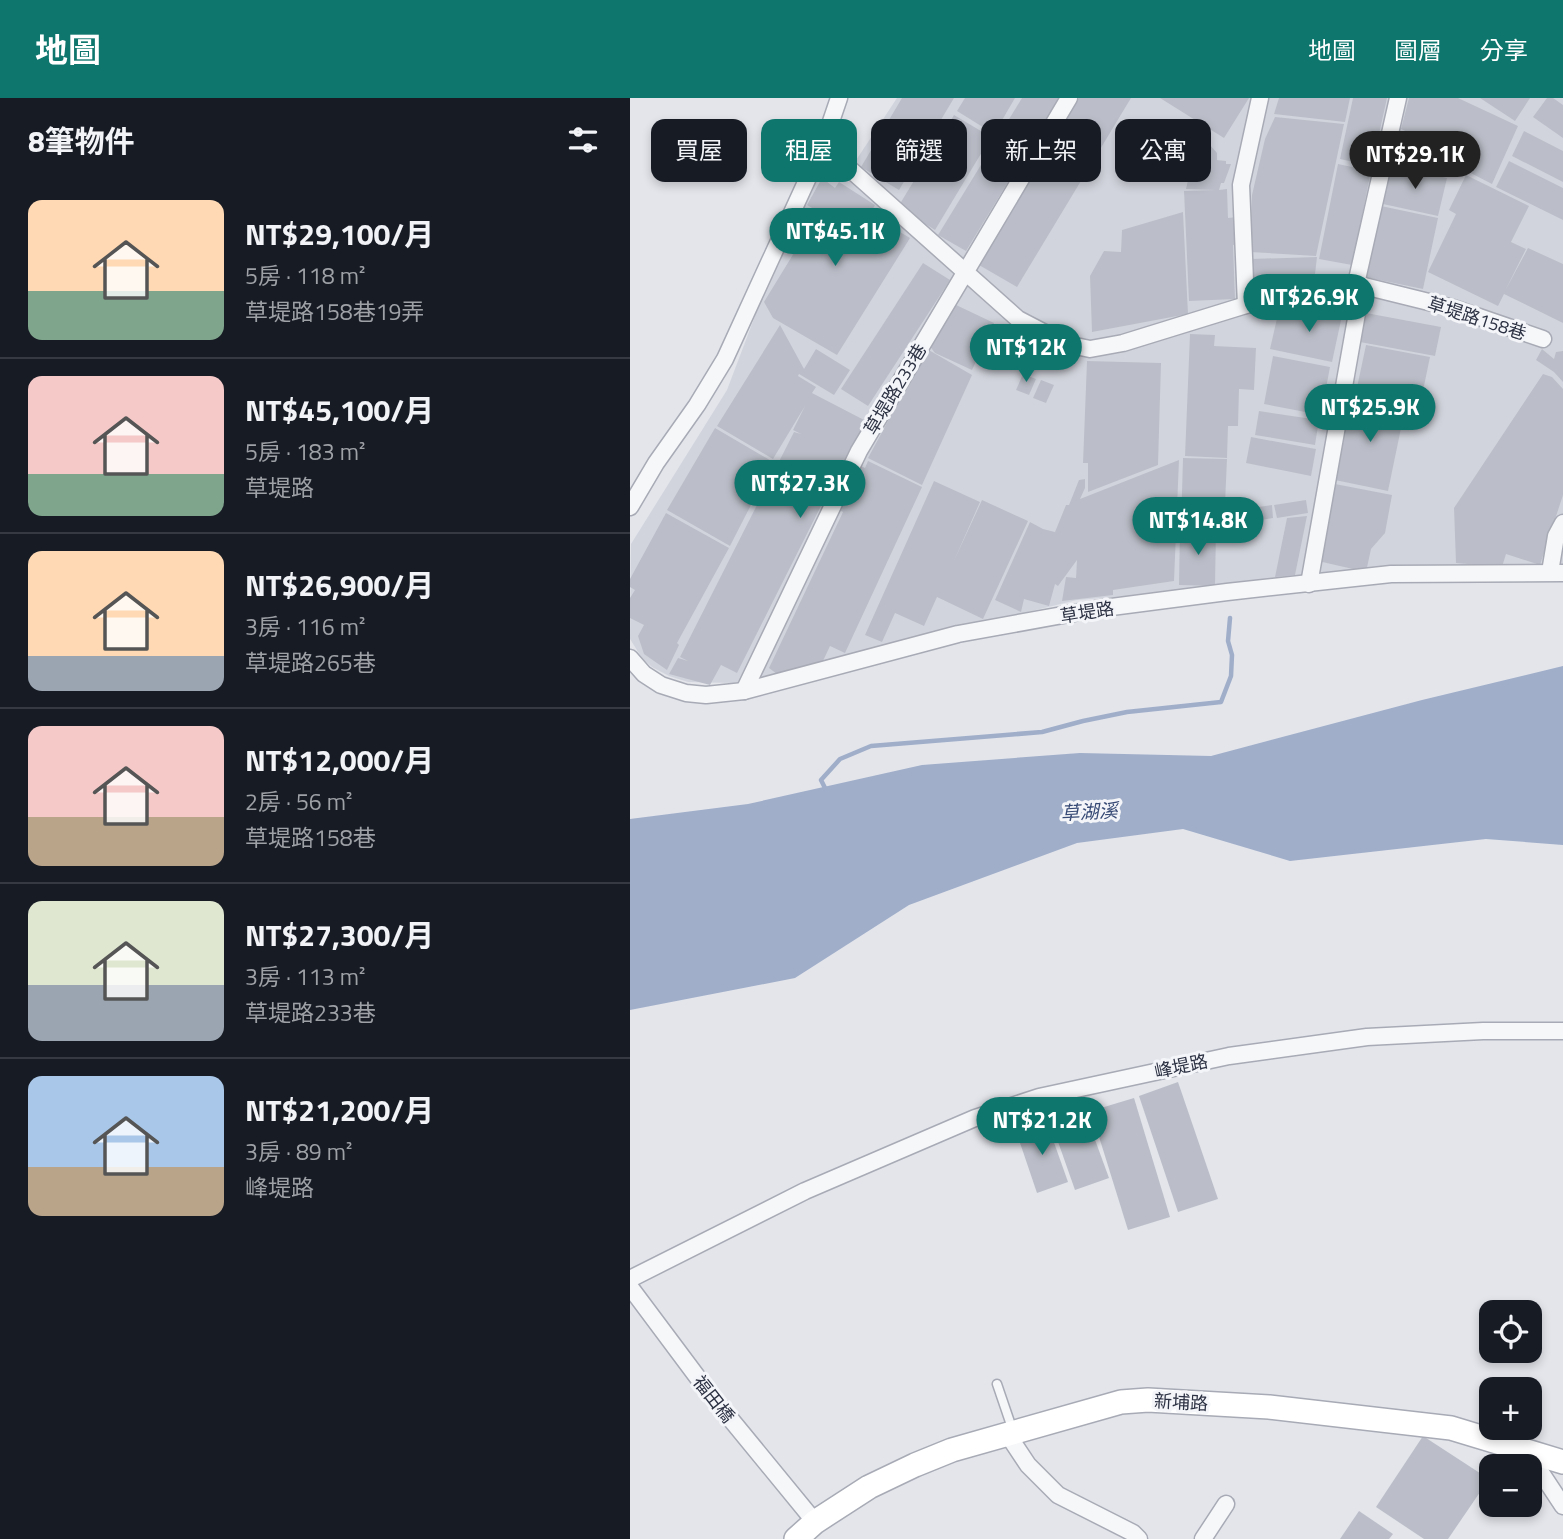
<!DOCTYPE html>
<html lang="zh-TW">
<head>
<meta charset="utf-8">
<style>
	body { margin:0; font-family:"Titillium Web","Noto Sans TC",sans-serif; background:#242831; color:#f1f3f6; height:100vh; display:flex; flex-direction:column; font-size:26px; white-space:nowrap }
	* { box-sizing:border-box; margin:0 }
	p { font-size:23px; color:#9ea1a6 }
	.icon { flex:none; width:38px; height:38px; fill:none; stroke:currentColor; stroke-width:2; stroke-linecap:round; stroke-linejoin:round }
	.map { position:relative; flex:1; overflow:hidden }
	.panel { display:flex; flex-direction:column; background:#171b24; width:630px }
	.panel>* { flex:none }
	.hud { position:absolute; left:21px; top:21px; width:665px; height:63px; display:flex; gap:14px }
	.fabs { position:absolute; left:849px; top:1202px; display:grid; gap:14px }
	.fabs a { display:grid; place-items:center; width:63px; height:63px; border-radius:14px; background:#171b24; box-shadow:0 4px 10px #0003; font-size:35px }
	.price { position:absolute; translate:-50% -60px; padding:0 16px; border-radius:24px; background:#0f766e; color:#fff; font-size:23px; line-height:46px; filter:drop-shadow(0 2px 4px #0008) }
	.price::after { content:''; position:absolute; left:50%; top:42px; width:21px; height:16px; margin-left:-10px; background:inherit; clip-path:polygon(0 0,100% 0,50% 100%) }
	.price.current { background:#222; color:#fff }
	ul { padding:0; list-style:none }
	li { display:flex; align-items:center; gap:21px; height:175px; padding:0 28px }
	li+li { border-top:2px solid #363941 }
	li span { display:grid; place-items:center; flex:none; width:196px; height:140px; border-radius:14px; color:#555 }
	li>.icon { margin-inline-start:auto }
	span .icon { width:84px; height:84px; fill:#fffc; stroke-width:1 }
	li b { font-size:30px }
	h2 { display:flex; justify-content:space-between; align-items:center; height:84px; padding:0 28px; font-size:30px }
	.chip { padding:0 24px; border-radius:14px; background:#171b24; box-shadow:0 4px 10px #0003; font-size:24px; line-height:63px }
	.chip.current { background:#0f766e; color:#fff }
	header { display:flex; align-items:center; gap:42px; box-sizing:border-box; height:98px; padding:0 35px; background:#0f766e; color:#fff }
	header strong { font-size:33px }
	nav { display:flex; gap:38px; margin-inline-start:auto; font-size:24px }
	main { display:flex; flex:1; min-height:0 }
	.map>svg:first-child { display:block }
	.built { fill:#d2d4dd }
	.water { fill:#a0aec9 }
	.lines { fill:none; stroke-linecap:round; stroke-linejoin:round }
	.stream { stroke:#a0aec9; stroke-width:4.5 }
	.building { fill:#bbbec8 }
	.lane-casing { stroke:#a8abb5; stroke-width:11 }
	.street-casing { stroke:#a8abb5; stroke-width:19 }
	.secondary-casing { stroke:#a8abb5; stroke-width:26 }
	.lane { stroke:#f6f7f9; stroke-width:8 }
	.street { stroke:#f6f7f9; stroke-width:16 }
	.secondary { stroke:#fff; stroke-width:23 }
	.labels { text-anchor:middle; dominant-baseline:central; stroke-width:6; stroke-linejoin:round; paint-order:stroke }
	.street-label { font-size:18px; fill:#2c3143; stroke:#f3f5f8 }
	.water-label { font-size:19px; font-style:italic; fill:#374a75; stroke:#f3f5f8 }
</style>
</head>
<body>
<header>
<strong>地圖</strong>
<nav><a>地圖</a><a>圖層</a><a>分享</a></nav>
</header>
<main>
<section class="panel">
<h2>8筆物件<svg class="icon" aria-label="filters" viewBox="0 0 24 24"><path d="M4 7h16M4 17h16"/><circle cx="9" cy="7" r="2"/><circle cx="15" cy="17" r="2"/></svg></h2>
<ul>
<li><span style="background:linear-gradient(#ffd9b3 65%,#7fa58c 0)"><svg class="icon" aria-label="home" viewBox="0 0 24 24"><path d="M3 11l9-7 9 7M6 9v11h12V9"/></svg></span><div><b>NT$29,100/月</b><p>5房 · 118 m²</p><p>草堤路158巷19弄</p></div></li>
<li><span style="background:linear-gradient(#f6c9c9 70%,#7fa58c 0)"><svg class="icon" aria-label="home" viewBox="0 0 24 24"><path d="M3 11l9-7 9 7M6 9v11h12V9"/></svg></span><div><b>NT$45,100/月</b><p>5房 · 183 m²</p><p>草堤路</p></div></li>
<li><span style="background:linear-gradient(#ffd9b3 75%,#9aa5b1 0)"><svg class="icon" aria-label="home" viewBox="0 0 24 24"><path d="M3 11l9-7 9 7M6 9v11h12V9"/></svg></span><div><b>NT$26,900/月</b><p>3房 · 116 m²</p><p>草堤路265巷</p></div></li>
<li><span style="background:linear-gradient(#f6c9c9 65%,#b9a48a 0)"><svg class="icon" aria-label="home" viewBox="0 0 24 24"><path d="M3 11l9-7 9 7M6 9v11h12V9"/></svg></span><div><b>NT$12,000/月</b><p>2房 · 56 m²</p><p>草堤路158巷</p></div></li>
<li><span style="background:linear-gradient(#dfe7d0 60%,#9aa5b1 0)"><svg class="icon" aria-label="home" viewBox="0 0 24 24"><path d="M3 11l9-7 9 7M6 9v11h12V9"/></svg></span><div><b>NT$27,300/月</b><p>3房 · 113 m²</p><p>草堤路233巷</p></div></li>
<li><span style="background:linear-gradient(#a9c7e8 65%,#b9a48a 0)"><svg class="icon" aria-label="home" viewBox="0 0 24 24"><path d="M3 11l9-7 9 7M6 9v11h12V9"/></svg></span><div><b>NT$21,200/月</b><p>3房 · 89 m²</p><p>峰堤路</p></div></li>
</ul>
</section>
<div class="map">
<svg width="933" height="1441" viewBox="0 0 933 1441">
	<rect width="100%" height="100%" fill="#e3e5eb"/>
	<polygon class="built" points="267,0 933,0 933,468 607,489 447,502 104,585 58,584 39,578 22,569 12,560 0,541 1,446 97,292 136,189 195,65 215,79"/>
	<polygon class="water" points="933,568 933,747 856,741 660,763 553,731 447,745 279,807 165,880 0,912 0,721 118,706 292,667 450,655 581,658 792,602"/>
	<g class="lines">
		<polyline class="stream" points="196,692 191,682 210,661 241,648 412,634 453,623 497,614 591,604 601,578 602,557 598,543 600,520"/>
	</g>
	<g class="building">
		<polygon points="272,0 324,0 269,92 231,69"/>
		<polygon points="335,0 385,0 364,36 327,13"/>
		<polygon points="392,0 429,0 336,153 308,137"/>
		<polygon points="449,0 501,0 387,189 349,167"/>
		<polygon points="530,0 619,0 594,40"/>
		<polygon points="649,0 720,0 715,24 644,16"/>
		<polygon points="723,0 757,0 742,68 710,61"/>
		<polygon points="779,0 828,0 888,28 862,86 827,68 824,79 776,65 784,37 771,31"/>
		<polygon points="850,0 900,0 885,23"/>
		<polygon points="917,0 923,0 933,7 933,40 903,19"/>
		<polygon points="324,17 361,39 305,132 268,109"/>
		<polygon points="645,19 714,26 686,158 620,154 622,97 635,41"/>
		<polygon points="894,33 933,53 933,84 882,58"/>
		<polygon points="572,38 587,55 587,62 596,63 596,66 601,66 594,85 591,85 589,92 597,91 598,120 607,119 608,147 603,147 605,201 559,203 554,93 585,92 556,91 563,61"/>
		<polygon points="879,63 933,90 933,122 866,89"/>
		<polygon points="708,66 741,73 722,167 689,161"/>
		<polygon points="762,68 817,80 808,118 753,106"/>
		<polygon points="836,77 899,108 881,144 896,151 875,193 898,150 933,166 933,225 874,196 868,208 798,174 826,116 819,112"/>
		<polygon points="192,80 205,90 209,84 245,107 240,116 280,140 207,257 143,220 134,204 189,114 177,107"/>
		<polygon points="751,108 808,120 793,191 735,179"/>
		<polygon points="553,114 558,216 462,234 460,178 474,153 491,154 492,132"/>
		<polygon points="687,159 684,185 622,186 621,161"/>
		<polygon points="293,165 320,182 238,308 211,291"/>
		<polygon points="322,205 364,225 342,272 305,255 299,247"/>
		<polygon points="681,206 713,213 702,264 640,251 648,216 678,222"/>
		<polygon points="736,215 811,229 805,258 730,244"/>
		<polygon points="150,227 174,271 186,251 220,272 204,297 169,276 168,278 186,289 182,295 236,323 217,361 235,370 238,363 292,389 215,555 200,548 193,563 147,576 139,570 213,414 193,404 107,575 91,567 80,587 39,576 48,560 58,563 50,559 164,334 171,336 163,332 175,308 143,361 87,328"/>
		<polygon points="560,236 585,237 584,248 626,250 624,292 609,291 608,328 598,328 597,360 555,358"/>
		<polygon points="736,247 800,259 789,312 725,299"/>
		<polygon points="297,251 342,277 292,387 238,360"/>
		<polygon points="912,251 924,261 926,254 933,253 933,284 924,274 906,262"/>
		<polygon points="643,258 700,269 691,317 634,306"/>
		<polygon points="457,263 531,265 528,367 458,394 458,365 453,365"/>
		<polygon points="393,276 406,281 399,297 386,292"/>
		<polygon points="913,276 922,279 933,291 933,397 910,467 876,456 872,469 826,465 824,410"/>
		<polygon points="411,282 424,287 416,305 403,300"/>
		<polygon points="722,300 775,311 758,393 705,382"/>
		<polygon points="629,313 689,322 685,347 625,337"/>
		<polygon points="85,330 143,364 100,448 37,412"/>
		<polygon points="621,339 686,351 681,378 616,365"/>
		<polygon points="553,360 597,361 594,429 551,428"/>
		<polygon points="549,362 544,483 483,492 483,497 432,503 436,479 446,480 447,462 428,488 425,486 419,508 394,501 391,514 365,502 400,424 413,431 425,434 436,407 439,407 449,382 455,381 455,390 450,401"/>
		<polygon points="304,383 350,404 323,465 352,402 398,423 353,521 307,499 294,528 265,515 252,544 235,537"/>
		<polygon points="705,386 762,397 755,435 741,451 736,474 688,463"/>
		<polygon points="676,402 678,415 647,420 644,407"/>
		<polygon points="642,407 643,420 624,423 622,410"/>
		<polygon points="36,415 99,450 47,545 49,547 37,572 14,556 8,538 14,527 0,520 0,500 5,492 0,489 0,481"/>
		<polygon points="677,418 665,477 645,479 657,420"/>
		<polygon points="550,431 586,432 585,488 549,487"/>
		<polygon points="548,984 588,1101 548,1114 509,998"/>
		<polygon points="504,1000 540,1119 498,1132 461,1013"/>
		<polygon points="453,1009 479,1080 445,1092 420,1021"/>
		<polygon points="416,1022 438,1084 407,1095 386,1033"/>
		<polygon points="793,1338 859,1381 818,1441 794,1441 746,1409"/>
		<polygon points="729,1413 763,1436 759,1441 710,1441"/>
	</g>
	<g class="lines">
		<defs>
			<polyline id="lane" points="367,1286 383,1333"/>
			<g id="street">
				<polyline points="193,47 388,221 436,246 460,251 493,245 616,207 657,193 726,186 823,210 913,241"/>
				<polyline points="726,186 768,0"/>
				<polyline points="616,207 611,87 630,0"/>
				<polyline points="0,409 26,365 67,307 95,261 193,47 209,0"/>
				<polyline points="920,474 926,438 933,425"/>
				<polyline points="679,486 732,187"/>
				<polyline points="0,560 14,576 31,587 56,595 76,597 114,593 328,536 466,511 597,494 761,476 933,475"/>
				<polyline points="114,593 229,353 439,0"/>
				<polyline points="0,1181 175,1093 345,1020 409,999 599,958 737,939 853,933 933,933"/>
				<polyline points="0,1189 80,1296 185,1424"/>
				<polyline points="378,1337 398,1367 428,1397 503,1435 509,1441"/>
				<polyline points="896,1352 933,1408"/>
				<polyline points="573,1441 596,1406"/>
			</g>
			<polyline id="secondary" points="166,1441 185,1424 239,1389 285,1367 322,1352 491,1304 518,1302 639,1309 821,1330 933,1364"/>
		</defs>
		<use href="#lane" class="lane-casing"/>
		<use href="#street" class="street-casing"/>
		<use href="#secondary" class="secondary-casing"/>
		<use href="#lane" class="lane"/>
		<use href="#street" class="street"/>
		<use href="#secondary" class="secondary"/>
	</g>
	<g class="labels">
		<g class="street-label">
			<text transform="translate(847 220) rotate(18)">草堤路158巷</text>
			<text transform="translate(265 291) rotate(-59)">草堤路233巷</text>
			<text transform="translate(457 514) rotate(-9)">草堤路</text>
			<text transform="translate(551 968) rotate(-12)">峰堤路</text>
			<text transform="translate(84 1301) rotate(52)">福田橋</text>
			<text transform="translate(551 1304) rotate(3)">新埔路</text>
		</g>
		<g class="water-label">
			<text transform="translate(459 713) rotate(-3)">草湖溪</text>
		</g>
	</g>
</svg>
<div class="fabs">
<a><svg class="icon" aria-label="locate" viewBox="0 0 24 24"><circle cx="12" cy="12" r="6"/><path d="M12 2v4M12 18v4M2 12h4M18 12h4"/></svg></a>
<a>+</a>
<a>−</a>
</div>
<b class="price current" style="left:785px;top:93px">NT$29.1K</b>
<b class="price" style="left:205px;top:170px">NT$45.1K</b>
<b class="price" style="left:679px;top:236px">NT$26.9K</b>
<b class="price" style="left:396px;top:286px">NT$12K</b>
<b class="price" style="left:740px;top:346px">NT$25.9K</b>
<b class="price" style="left:170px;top:422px">NT$27.3K</b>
<b class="price" style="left:568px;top:459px">NT$14.8K</b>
<b class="price" style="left:412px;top:1059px">NT$21.2K</b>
<div class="hud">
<a class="chip">買屋</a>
<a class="chip current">租屋</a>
<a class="chip">篩選</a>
<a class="chip">新上架</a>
<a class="chip">公寓</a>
</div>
</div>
</main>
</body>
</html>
